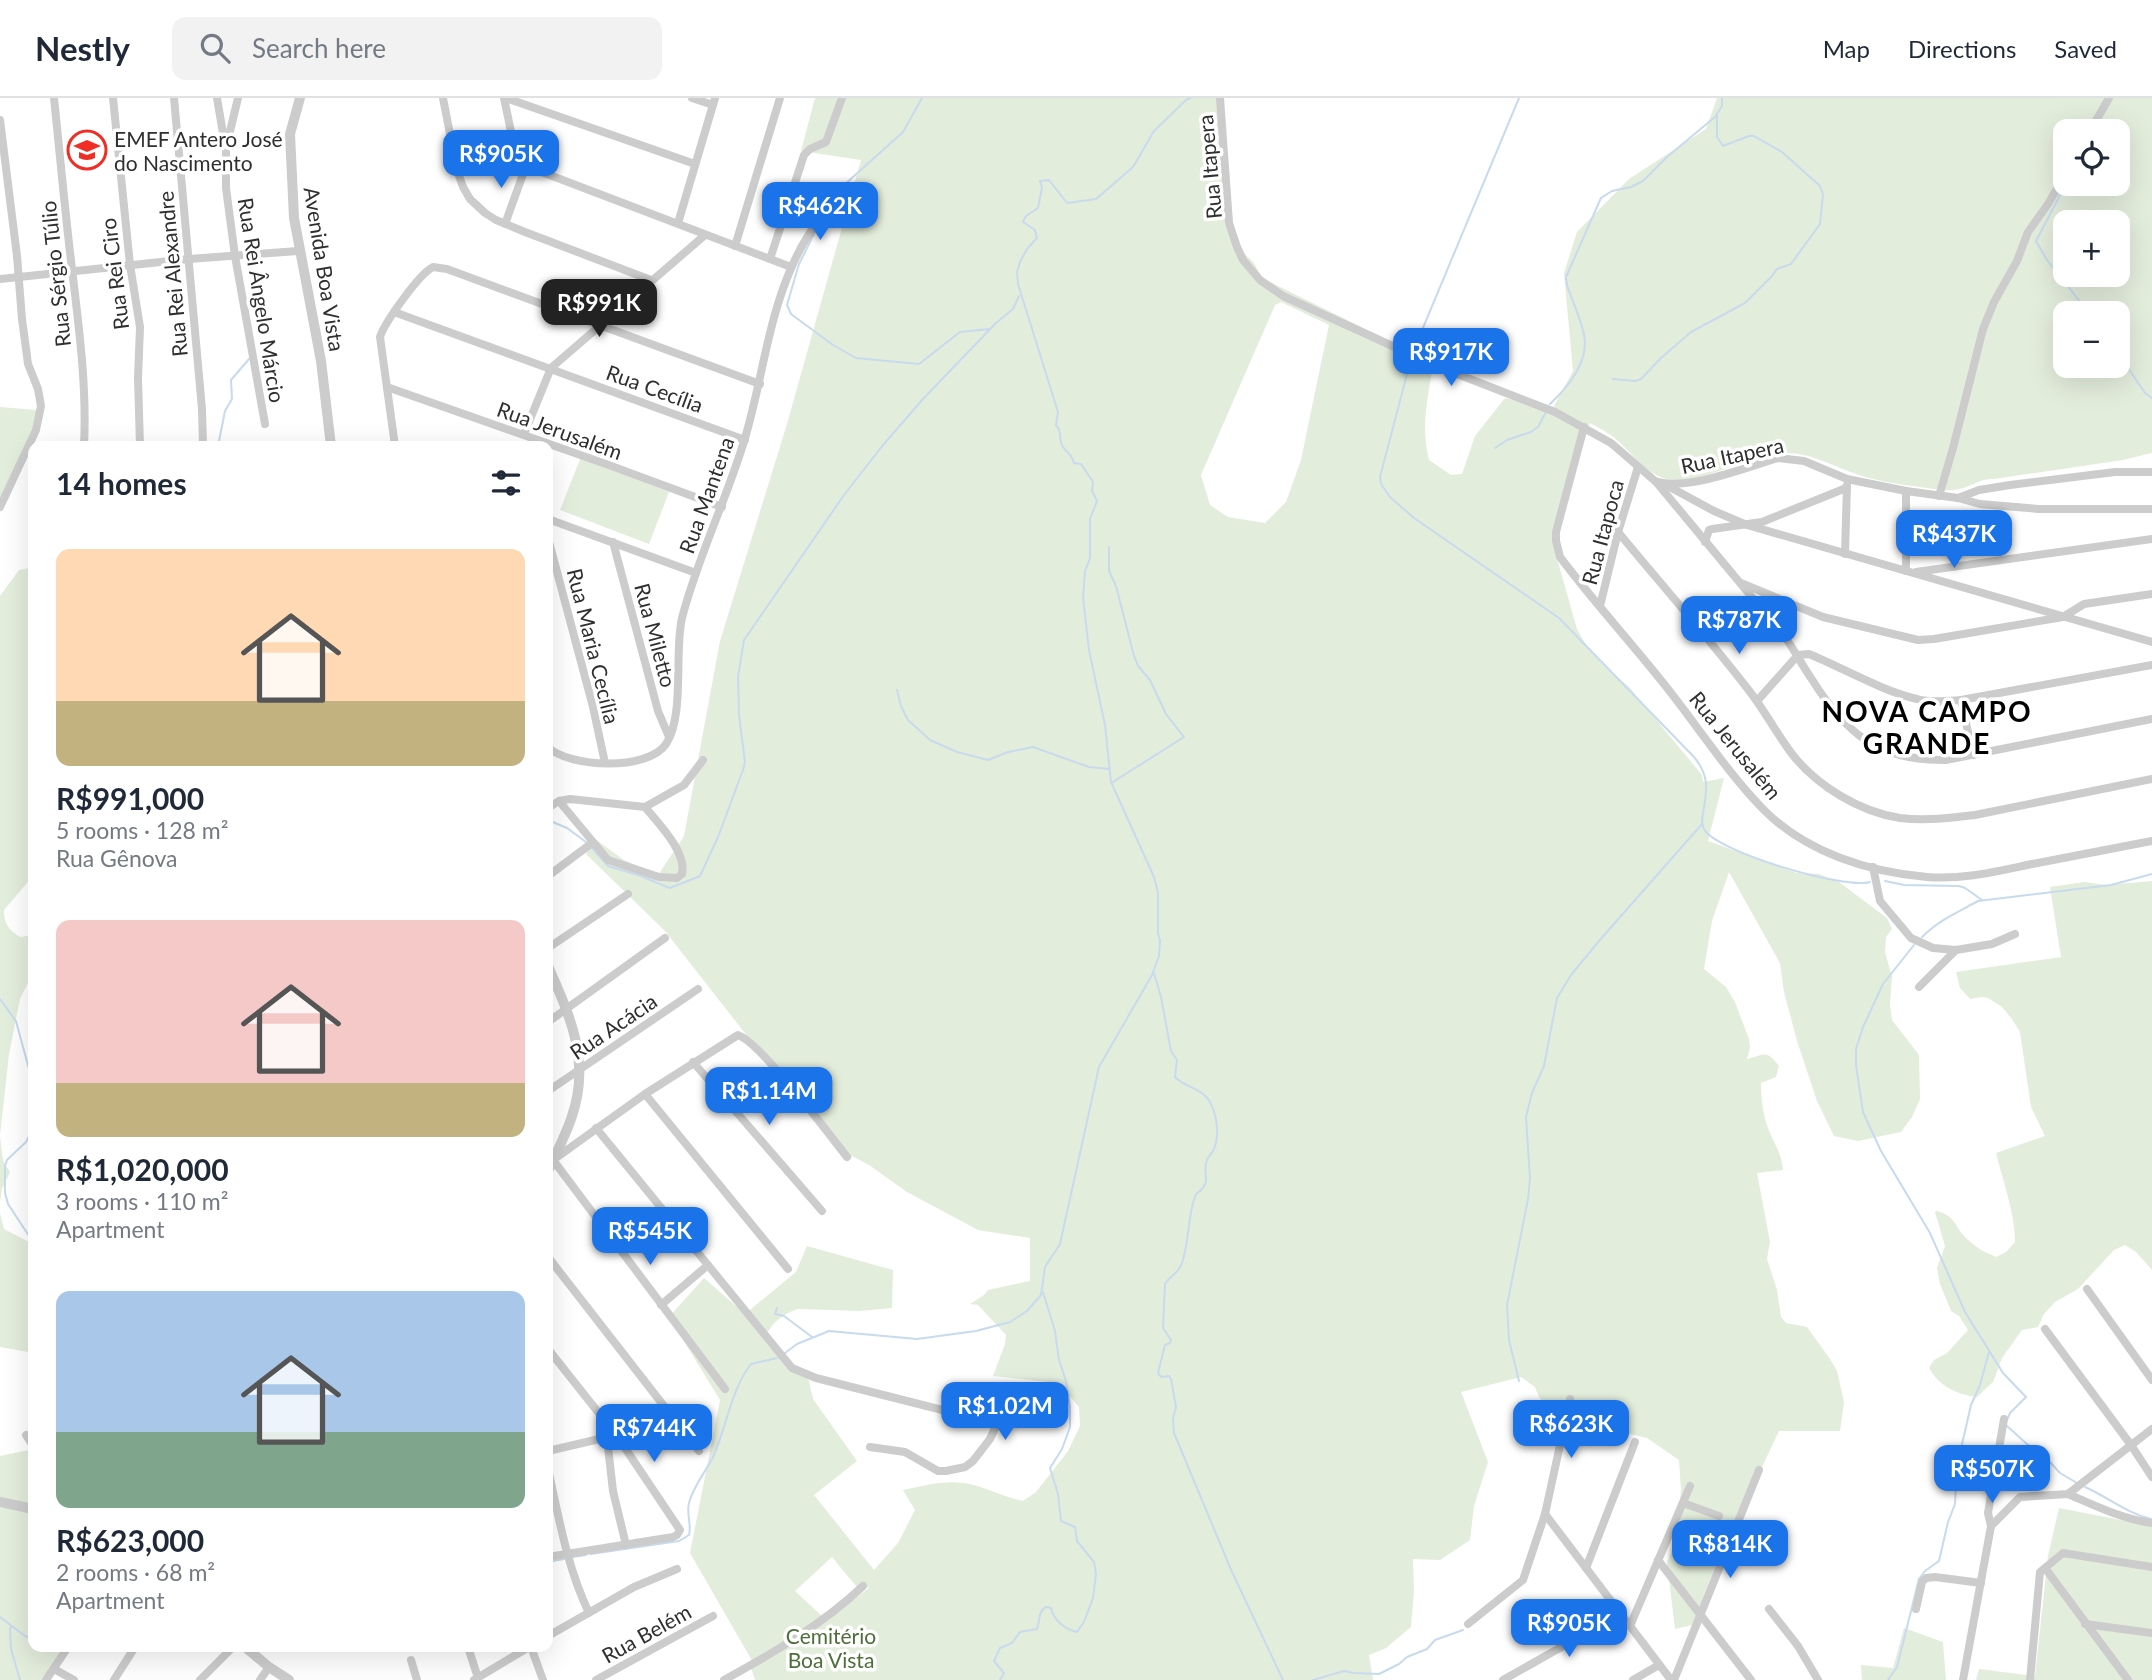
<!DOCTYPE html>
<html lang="en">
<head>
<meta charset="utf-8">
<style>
	body { margin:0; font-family:Lato,sans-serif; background:#f2f2f3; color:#1f2937; height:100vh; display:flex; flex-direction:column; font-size:26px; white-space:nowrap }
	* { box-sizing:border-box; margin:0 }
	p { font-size:23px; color:#747a83 }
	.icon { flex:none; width:38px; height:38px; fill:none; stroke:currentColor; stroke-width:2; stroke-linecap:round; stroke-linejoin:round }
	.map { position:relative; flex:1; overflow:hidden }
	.details { position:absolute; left:28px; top:343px; width:525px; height:1211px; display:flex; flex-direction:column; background:#fff; border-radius:14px; box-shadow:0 7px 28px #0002 }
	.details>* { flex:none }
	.buttons { position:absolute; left:2053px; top:21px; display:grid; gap:14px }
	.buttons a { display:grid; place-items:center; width:77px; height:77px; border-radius:14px; background:#fff; box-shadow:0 7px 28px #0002; font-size:35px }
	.price { position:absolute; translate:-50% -60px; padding:0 16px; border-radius:14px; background:#1a73e8; color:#fff; font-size:23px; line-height:46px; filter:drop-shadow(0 2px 4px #0008) }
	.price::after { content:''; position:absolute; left:50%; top:42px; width:21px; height:16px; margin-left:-10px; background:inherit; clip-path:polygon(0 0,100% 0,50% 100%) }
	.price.current { background:#222; color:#fff }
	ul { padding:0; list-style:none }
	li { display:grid; align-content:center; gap:14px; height:371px; padding:0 28px }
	li span { display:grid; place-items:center; height:217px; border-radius:14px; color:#555 }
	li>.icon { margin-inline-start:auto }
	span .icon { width:126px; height:126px; fill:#fffc; stroke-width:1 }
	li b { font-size:30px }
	h2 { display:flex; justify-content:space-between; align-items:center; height:84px; padding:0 28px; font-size:30px }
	header { display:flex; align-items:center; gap:42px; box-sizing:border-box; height:98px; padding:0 35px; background:#fff; border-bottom:2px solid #e0e1e3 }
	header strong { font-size:33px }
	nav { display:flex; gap:38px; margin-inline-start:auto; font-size:24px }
	.search { width:490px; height:63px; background:#f2f2f3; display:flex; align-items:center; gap:18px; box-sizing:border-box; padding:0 24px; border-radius:14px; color:#747a83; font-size:26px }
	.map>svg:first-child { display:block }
	.green { fill:#e3eddc; fill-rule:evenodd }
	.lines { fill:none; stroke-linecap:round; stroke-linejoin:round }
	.stream { stroke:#c7daee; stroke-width:2 }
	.minor { stroke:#ccc; stroke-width:8 }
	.tertiary { stroke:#ccc; stroke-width:10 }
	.labels { text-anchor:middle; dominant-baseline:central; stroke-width:7; stroke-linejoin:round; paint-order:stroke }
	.poi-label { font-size:21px; fill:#2f2f2f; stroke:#fff; text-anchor:start }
	.street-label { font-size:21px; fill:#2f2f2f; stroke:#fff }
	.park-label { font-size:21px; fill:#4c6e39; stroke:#fff }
	.district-label { font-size:28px; font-weight:bold; letter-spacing:2px; fill:#000; stroke:#fff }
</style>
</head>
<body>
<header>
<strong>Nestly</strong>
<div class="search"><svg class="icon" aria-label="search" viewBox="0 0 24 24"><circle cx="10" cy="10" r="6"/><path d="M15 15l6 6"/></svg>Search here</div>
<nav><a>Map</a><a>Directions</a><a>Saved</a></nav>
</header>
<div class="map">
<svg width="2152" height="1582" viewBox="0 0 2152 1582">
	<rect width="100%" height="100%" fill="#fff"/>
	<g class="green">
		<path d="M815,0H1222L1233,125L1239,150L1254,165L1262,180L1404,250L1417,255L1419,253L1433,269C1427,301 1421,330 1429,362L1451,377L1462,376L1475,338L1505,300L1553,310L1573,273L1564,175L1577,134L1629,81L1706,31L1717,0H2152V355L2123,362L1994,381C1979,380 1968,391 1954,392C1946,393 1935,391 1927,390C1905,387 1880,384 1859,377C1832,368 1811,354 1782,355C1747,357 1700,388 1667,381C1646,376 1632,355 1617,342C1609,335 1599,330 1590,325L1556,426V457L1577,531L1585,545L1604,568L1629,589L1702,677L1703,684L1724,680L1708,743L1797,775L1819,776L1839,784L1887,820L1892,831L1886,839L1885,854L1892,879L1890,906L1892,922L1919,957L1920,1001L1912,1019L1901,1034L1858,1043L1834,1038L1817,1003L1797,943L1784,894L1780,865L1729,774L1712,823L1704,871L1726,889L1735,904L1749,941L1750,950L1747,961C1765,957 1766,951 1779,968L1776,979L1761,985C1761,1002 1763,1019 1770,1035C1776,1049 1782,1057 1783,1072L1757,1075L1770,1144L1767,1161L1777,1192L1781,1219L1786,1225L1807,1229L1830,1261L1837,1273L1844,1304L1840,1333H1779L1717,1464L1698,1512L1700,1525L1675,1531L1667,1464L1677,1440L1681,1392L1679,1362L1647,1340L1626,1335L1590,1344L1582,1342L1569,1332L1539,1299L1535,1289L1521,1279L1461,1294L1488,1364L1474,1408L1470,1442L1440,1462L1413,1461L1414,1493L1411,1529L1386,1550L1369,1557L1373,1582H755L751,1570L812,1532L869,1490L866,1488L860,1493L832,1459L795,1493L823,1519L754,1566L690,1455L720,1302L669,1219L704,1180L745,1216L796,1174L807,1148L893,1172L892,1210L860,1213L798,1211C784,1215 773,1224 766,1237L786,1265L808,1279L813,1301L857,1363L814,1397L874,1472L898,1445L915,1412L903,1392C923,1388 943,1382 964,1385C984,1388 1003,1399 1023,1403L1036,1394L1068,1353L1080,1328L1079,1309L1059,1285L993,1278L1005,1246L1006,1237L978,1207L970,1206L984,1197L988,1192L1030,1183V1140L978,1132L907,1094L869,1067L852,1058L845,1063L665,833L586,756L595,741L624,762L658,777L684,738L720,543L787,326L861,62L801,53ZM2065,33H2118V86H2065ZM2065,124H2118V177H2065ZM1281,204L1329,227L1301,362L1286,404L1265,425L1228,419L1210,407L1201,377L1275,207ZM2065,215H2118V268H2065Z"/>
		<polygon points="0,309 36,312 37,320 0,403"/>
		<polygon points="581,359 669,394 649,446 560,412"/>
		<path d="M33,469V778L4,812C4,826 8,831 20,839L33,837V875L20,901L9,956L0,1038L3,1063L10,1074L2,1091L0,1104V498L19,472Z"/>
		<path d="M2152,783V1172L2136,1154L2125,1147L2114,1152L2078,1191L2055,1204L2044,1216L2038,1229L2022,1232L2002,1260L1993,1284L1977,1299C1956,1296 1940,1289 1929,1270L1934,1262L1947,1255L1968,1232L1959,1218L1951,1213L1940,1186L1937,1170L1945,1148L1935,1114L1937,1113C1957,1119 1953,1127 1966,1140C1975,1149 1984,1154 1996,1159L2006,1154L2015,1144C2015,1115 2003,1083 1996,1055L2045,1038L2031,1009L2020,934L2012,921L2002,909L1988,900L1982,899L1970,901L1960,890L1956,874L2061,859L2050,789L2084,784L2106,787Z"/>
		<polygon points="0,1115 4,1131 33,1146 33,1255 0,1249"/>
		<polygon points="33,1351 33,1549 67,1549 46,1582 0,1582 0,1358"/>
		<polygon points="2059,1410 2152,1428 2152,1582 1976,1582 1979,1571 2035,1578 2048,1458"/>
		<polygon points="1904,1530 1943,1544 1946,1582 1862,1582 1861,1567 1893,1570"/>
	</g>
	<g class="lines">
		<g class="stream">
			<polyline points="2066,86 2036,143 2047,162 2089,215"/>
			<polyline points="833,106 843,88 903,34 922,0"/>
			<polyline points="815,134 799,166 787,207 791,216 833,247 856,260 919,266 960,234 990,231"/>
			<polyline points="1415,249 1519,0"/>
			<polyline points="2118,255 2145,295 2152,300"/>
			<path d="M1411,261L1380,379L1381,386L1390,399L1414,420L1559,520L1694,659C1710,678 1707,693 1703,715C1702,721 1701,726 1704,731C1716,754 1846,792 1870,784"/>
			<polyline points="1613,281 1635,283 1641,281 1661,260 1691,234 1745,205 1772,178 1777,171 1791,166 1820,126 1823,96 1820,88 1782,54 1754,38 1749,38 1723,48 1717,39 1717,16"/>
			<path d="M1550,306C1566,291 1585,268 1585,245C1585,229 1572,203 1567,187L1566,179L1601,100L1612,93L1631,89L1643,83L1667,59L1715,19L1722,8V0"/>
			<polyline points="218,348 225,313 232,301 231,282 249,261"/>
			<polyline points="1495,350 1507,342 1531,334 1538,329 1546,314"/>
			<polyline points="1109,449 1109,473 1116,488 1134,558 1138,568 1150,582 1166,616 1184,639 1113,684"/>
			<polyline points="897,592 901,608 908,622 930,642 957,654 988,662 1008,654 1033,649 1089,669 1109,671"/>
			<polyline points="548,722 567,730 586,744"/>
			<polyline points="592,750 608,768 641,778 667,789 670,790 700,778 718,739 743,672 745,664 739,617 738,579 744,542 844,397 883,347 923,301 996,225 1013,211 1019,198"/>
			<polyline points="1885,783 1904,787 1959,788 1965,790 1982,802"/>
			<path d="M1922,839C1939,822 1958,814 1978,803L2111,787L2152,776"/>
			<polyline points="1914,847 1883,886 1863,929 1856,951 1856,967 1863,1014 1881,1053 1930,1135 1965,1214 2003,1275 2026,1299 2010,1315 2007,1322"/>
			<path d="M1154,875L1161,899L1171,953L1177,962L1175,979C1184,988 1194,989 1203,996C1216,1006 1220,1034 1215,1048C1214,1054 1209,1057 1207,1062C1201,1078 1214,1083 1196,1096L1193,1105C1188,1124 1188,1149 1182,1165C1179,1175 1170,1178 1165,1186L1163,1230L1171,1242L1170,1245L1165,1247L1158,1275L1161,1279L1169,1278L1171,1281L1176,1309L1173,1320L1174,1335L1232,1474L1283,1582"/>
			<polyline points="0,901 16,923 33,986"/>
			<polyline points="33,1030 26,1044 7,1062 5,1068 5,1095 8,1106 31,1141 33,1149"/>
			<polyline points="31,1140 33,1134"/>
			<polyline points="777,1210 775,1216 784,1218 812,1239"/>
			<path d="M785,1255L797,1246L829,1233L917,1241L976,1233L1010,1224L1027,1213L1041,1197L1045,1169L1060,1146L1099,969L1152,877L1159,858L1160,843L1158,835V795L1154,779L1111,684L1105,627L1089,552L1083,500L1085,473L1090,460V421L1097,403L1092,393L1093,384L1081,366L1074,365C1071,353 1063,354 1061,344C1059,336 1062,334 1056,327L1058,314L1018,186L1017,174L1020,164L1027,151L1037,140L1035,132L1023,124L1026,118L1038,110L1042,89L1040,83L1049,82L1067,105L1096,101L1133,69L1154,33L1186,2L1191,0"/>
			<polyline points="1519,1283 1509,1242 1507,1207 1528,1101 1530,1081 1526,1019 1532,995 1544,968 1557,900 1571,877 1599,843 1702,726"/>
			<polyline points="2007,1328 2028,1347 2038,1351 2060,1375 2077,1385"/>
			<path d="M2085,1389C2108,1399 2126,1415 2151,1421"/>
			<path d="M591,1456L679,1443L689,1437C692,1427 686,1416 689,1405C693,1389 704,1376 712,1361C726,1332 731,1291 751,1266L777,1260"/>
			<polyline points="573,1459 586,1457"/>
			<polyline points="548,1464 564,1461"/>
			<polyline points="0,1519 25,1538 33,1541"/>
			<polyline points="12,1528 10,1531 11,1551 20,1582"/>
			<path d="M1000,1582L1004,1575L994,1563L1000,1550L1012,1545L1020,1534L1037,1531C1040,1523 1038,1513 1046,1509L1051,1510C1054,1523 1065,1531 1077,1534L1084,1524L1093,1500L1096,1476L1094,1464L1077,1443L1075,1429L1061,1423L1058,1396L1050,1370L1062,1351L1070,1329V1309L1066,1283L1059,1262L1055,1233L1043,1194"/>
			<polyline points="1313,1582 1344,1573 1354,1575 1379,1576 1399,1566 1407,1559 1427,1551 1435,1542 1463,1532"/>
			<polyline points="1888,1582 1897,1569 1919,1481 1925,1473 1939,1463 1948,1424 1955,1406 1957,1368 1971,1307 1980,1287 1989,1254"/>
		</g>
		<g class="minor">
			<path d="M54,0C60,57 65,114 72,171C79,230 87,289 84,348"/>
			<polyline points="113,0 130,167 140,229 138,280 140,348"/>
			<polyline points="174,0 202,311 203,348"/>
			<polyline points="217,0 225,47"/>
			<polyline points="238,0 226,50 226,90 235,158 265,326"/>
			<polyline points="443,0 457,72 463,89 470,101 485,115 496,122 525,134 651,182"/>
			<polyline points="504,0 514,48 526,68 791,169"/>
			<polyline points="506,0 695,66"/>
			<polyline points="692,0 713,7"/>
			<path d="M1220,0L1229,125L1237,149L1243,162L1260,182L1283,198L1434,267L1555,314L1611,345L1655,383C1685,394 1747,369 1778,360L1804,363L1847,381L1906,393L1958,400L1980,406L2039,411H2152"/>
			<polyline points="0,22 17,158 22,221 28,266 38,291 41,308 36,332 0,409"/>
			<polyline points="2090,33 2109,0"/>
			<polyline points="678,125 715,0"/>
			<polyline points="505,126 526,68"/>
			<polyline points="735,148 780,0"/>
			<polyline points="770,161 804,57 810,51 826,44 842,0"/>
			<polyline points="0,181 189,161 298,153"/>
			<polyline points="394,214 745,342"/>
			<polyline points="387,289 606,366 722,409"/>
			<path d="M1584,329L1556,434V443L1560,459C1593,503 1630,543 1664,586C1697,627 1726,673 1763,711C1805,754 1868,774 1927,779C1962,782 1998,773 2032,766C2072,758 2112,751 2152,743"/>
			<polyline points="524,336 551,270 705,137"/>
			<path d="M395,348L380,239C385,224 419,176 433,169L447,171L760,286"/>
			<path d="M1657,385L1785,539C1795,553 1802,567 1811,580C1846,636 1878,663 1946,662L2152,621"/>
			<polyline points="1666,387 1714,413 1747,427 2152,544"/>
			<polyline points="1906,393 1906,473"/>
			<polyline points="1939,398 1953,350 1983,231 1994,204 2017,163 2028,134 2048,106 2065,77"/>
			<polyline points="1958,400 1979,392 2010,387 2115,374 2152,374"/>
			<polyline points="548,421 696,475"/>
			<path d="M1618,434C1661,486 1706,537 1747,590C1764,611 1776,635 1792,656C1817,688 1860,714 1900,720C1925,723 1950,720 1975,717L2152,681"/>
			<polyline points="548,440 593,609 605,665"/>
			<polyline points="613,444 658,613 669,639"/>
			<polyline points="1705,444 1709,432 1712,431 1762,424 1846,390"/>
			<polyline points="1845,456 1847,387"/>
			<polyline points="1916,474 2152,441"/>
			<polyline points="1741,485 1823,519 1918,542 1934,541 2063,519 2084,506 2152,496"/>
			<polyline points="1600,508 1618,434 1638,369"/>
			<polyline points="1961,602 1973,657"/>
			<path d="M1757,603L1798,557L1809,556C1843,570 1882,593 1917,601C1932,605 1947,603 1961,602L2152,567"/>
			<path d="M548,649C569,670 648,673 666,646C685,617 674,554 682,520C698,458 727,401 745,340C762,283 768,220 793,166C802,145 815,126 829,108"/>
			<path d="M559,703L608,762L659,779L677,780L682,776C687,754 658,725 645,709"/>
			<polyline points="548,710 559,703 570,701 645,709 684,687 703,662"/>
			<polyline points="1873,769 1880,803 1911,840 1933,850 1956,852 1992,846 2015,836"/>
			<polyline points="548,778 592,745"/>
			<polyline points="548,850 628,796"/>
			<polyline points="1919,889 1956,852"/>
			<polyline points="548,924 665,840"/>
			<polyline points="693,964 822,1113"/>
			<polyline points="548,993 698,891"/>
			<polyline points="645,996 788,1171"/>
			<polyline points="596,1030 792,1270 816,1280 974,1320 991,1325 995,1330 990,1341 973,1363 965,1369 946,1373 938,1373 905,1354 870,1349"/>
			<path d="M553,1062L645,996L738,937C760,944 829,1036 847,1059"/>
			<polyline points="553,1062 725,1291"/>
			<polyline points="548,1159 699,1353"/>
			<polyline points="2087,1191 2152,1282"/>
			<polyline points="661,1207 708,1167"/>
			<polyline points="2045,1231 2131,1347 2152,1379"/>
			<polyline points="548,1251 617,1338 680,1432 677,1437 673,1439 548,1459"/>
			<polyline points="26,1337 33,1348"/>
			<polyline points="607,1340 613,1393 626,1447"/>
			<polyline points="548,1353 625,1335 668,1310"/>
			<path d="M548,1371C559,1420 567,1469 589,1515"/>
			<path d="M2068,1396C2096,1408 2122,1421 2152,1425"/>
			<polyline points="1683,1405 1719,1418"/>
			<polyline points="1545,1416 1671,1582"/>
			<polyline points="1991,1428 1988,1415 2004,1321"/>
			<polyline points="1658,1462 1751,1582"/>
			<polyline points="1586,1470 1635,1344"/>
			<polyline points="2045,1470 2128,1582"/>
			<polyline points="1769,1511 1798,1548 1818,1582"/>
			<polyline points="1916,1511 1922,1484 1926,1480 1935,1479 1981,1485"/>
			<polyline points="1468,1526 1523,1482 1545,1416 1570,1301"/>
			<polyline points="2085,1526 2152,1535"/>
			<polyline points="1630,1528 1690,1388"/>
			<polyline points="548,1538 634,1489 677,1471"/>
			<polyline points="468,1549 478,1580"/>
			<polyline points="531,1549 543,1582"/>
			<polyline points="411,1562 417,1582"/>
			<polyline points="54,1571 74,1582"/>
			<polyline points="46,1582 68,1549"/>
			<polyline points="114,1582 135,1549"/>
			<polyline points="200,1582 233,1549"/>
			<polyline points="260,1582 269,1569"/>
			<polyline points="474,1582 529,1549"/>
			<polyline points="596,1582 713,1518"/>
			<path d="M724,1582C773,1555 822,1527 863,1488"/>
			<polyline points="1503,1582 1620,1516"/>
			<polyline points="1633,1582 1659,1567"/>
			<polyline points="1674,1582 1759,1372"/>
			<polyline points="1963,1582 1991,1428 2020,1399 2068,1396 2152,1331"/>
			<polyline points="2030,1582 2040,1474 2063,1455 2152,1469"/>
		</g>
		<g class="tertiary">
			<polyline points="300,0 290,36 294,120 321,263 331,348"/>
			<path d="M548,868C570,918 591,963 572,1018C566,1037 556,1055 548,1073"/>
			<polyline points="0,1404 33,1411"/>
			<polyline points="245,1549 269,1569 289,1582"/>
		</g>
	</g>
	<defs>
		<symbol id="school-ring" viewBox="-11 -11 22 22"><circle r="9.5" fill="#fff" stroke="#f12e26" stroke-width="1.5"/><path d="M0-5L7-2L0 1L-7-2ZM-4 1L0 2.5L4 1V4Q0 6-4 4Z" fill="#f12e26"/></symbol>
	</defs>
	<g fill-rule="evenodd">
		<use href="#school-ring" x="65" y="30" width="44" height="44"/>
	</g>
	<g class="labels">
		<g class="poi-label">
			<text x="114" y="40">EMEF Antero José<tspan x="114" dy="24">do Nascimento</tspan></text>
		</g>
		<g class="street-label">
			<text transform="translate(1209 69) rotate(-95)">Rua Itapera</text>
			<text transform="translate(325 171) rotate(81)">Avenida Boa Vista</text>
			<text transform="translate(55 176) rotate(-96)">Rua Sérgio Túlio</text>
			<text transform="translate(114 176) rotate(-97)">Rua Rei Ciro</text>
			<text transform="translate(172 176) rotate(-95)">Rua Rei Alexandre</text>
			<text transform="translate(262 202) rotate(81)">Rua Rei Ângelo Márcio</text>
			<text transform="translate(655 290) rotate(20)">Rua Cecília</text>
			<text transform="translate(560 332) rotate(20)">Rua Jerusalém</text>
			<text transform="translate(1732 357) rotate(-12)">Rua Itapera</text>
			<text transform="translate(706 397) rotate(-70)">Rua Mantena</text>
			<text transform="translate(1602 434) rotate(-75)">Rua Itapoca</text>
			<text transform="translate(656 537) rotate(75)">Rua Miletto</text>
			<text transform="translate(594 548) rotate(76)">Rua Maria Cecília</text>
			<text transform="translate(1736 647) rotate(51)">Rua Jerusalém</text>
			<text transform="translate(613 928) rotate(-34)">Rua Acácia</text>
			<text transform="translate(646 1535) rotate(-29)">Rua Belém</text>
		</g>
		<g class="park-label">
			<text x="831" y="1537">Cemitério<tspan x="831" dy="24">Boa Vista</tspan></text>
		</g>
		<g class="district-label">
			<text x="1927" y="613">NOVA CAMPO<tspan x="1927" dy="32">GRANDE</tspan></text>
		</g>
	</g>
</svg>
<div class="buttons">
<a><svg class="icon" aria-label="locate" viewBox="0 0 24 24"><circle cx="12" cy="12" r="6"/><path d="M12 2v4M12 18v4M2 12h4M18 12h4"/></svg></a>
<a>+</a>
<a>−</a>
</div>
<b class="price" style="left:501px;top:92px">R$905K</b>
<b class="price" style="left:820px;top:144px">R$462K</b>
<b class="price current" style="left:599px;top:241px">R$991K</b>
<b class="price" style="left:1451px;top:290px">R$917K</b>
<b class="price" style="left:1954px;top:472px">R$437K</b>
<b class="price" style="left:1739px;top:558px">R$787K</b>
<b class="price" style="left:769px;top:1029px">R$1.14M</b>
<b class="price" style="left:650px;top:1169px">R$545K</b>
<b class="price" style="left:1005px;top:1344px">R$1.02M</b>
<b class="price" style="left:1571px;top:1362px">R$623K</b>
<b class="price" style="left:654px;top:1366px">R$744K</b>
<b class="price" style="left:1992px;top:1407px">R$507K</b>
<b class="price" style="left:1730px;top:1482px">R$814K</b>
<b class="price" style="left:1569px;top:1561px">R$905K</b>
<section class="details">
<h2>14 homes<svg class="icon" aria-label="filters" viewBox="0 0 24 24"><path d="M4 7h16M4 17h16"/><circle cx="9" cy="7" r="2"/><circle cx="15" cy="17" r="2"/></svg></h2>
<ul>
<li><span style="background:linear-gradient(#ffd9b3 70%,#c2b280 0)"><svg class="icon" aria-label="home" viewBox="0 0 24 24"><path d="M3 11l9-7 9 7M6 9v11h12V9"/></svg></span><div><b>R$991,000</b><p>5 rooms · 128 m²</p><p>Rua Gênova</p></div></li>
<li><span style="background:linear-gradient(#f6c9c9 75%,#c2b280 0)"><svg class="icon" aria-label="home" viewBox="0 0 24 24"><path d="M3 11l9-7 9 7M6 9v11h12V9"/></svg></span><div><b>R$1,020,000</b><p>3 rooms · 110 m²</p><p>Apartment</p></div></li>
<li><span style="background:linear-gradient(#a9c7e8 65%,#7fa58c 0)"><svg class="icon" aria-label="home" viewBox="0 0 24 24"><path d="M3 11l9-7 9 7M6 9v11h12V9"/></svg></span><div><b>R$623,000</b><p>2 rooms · 68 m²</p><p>Apartment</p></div></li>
</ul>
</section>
</div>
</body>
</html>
